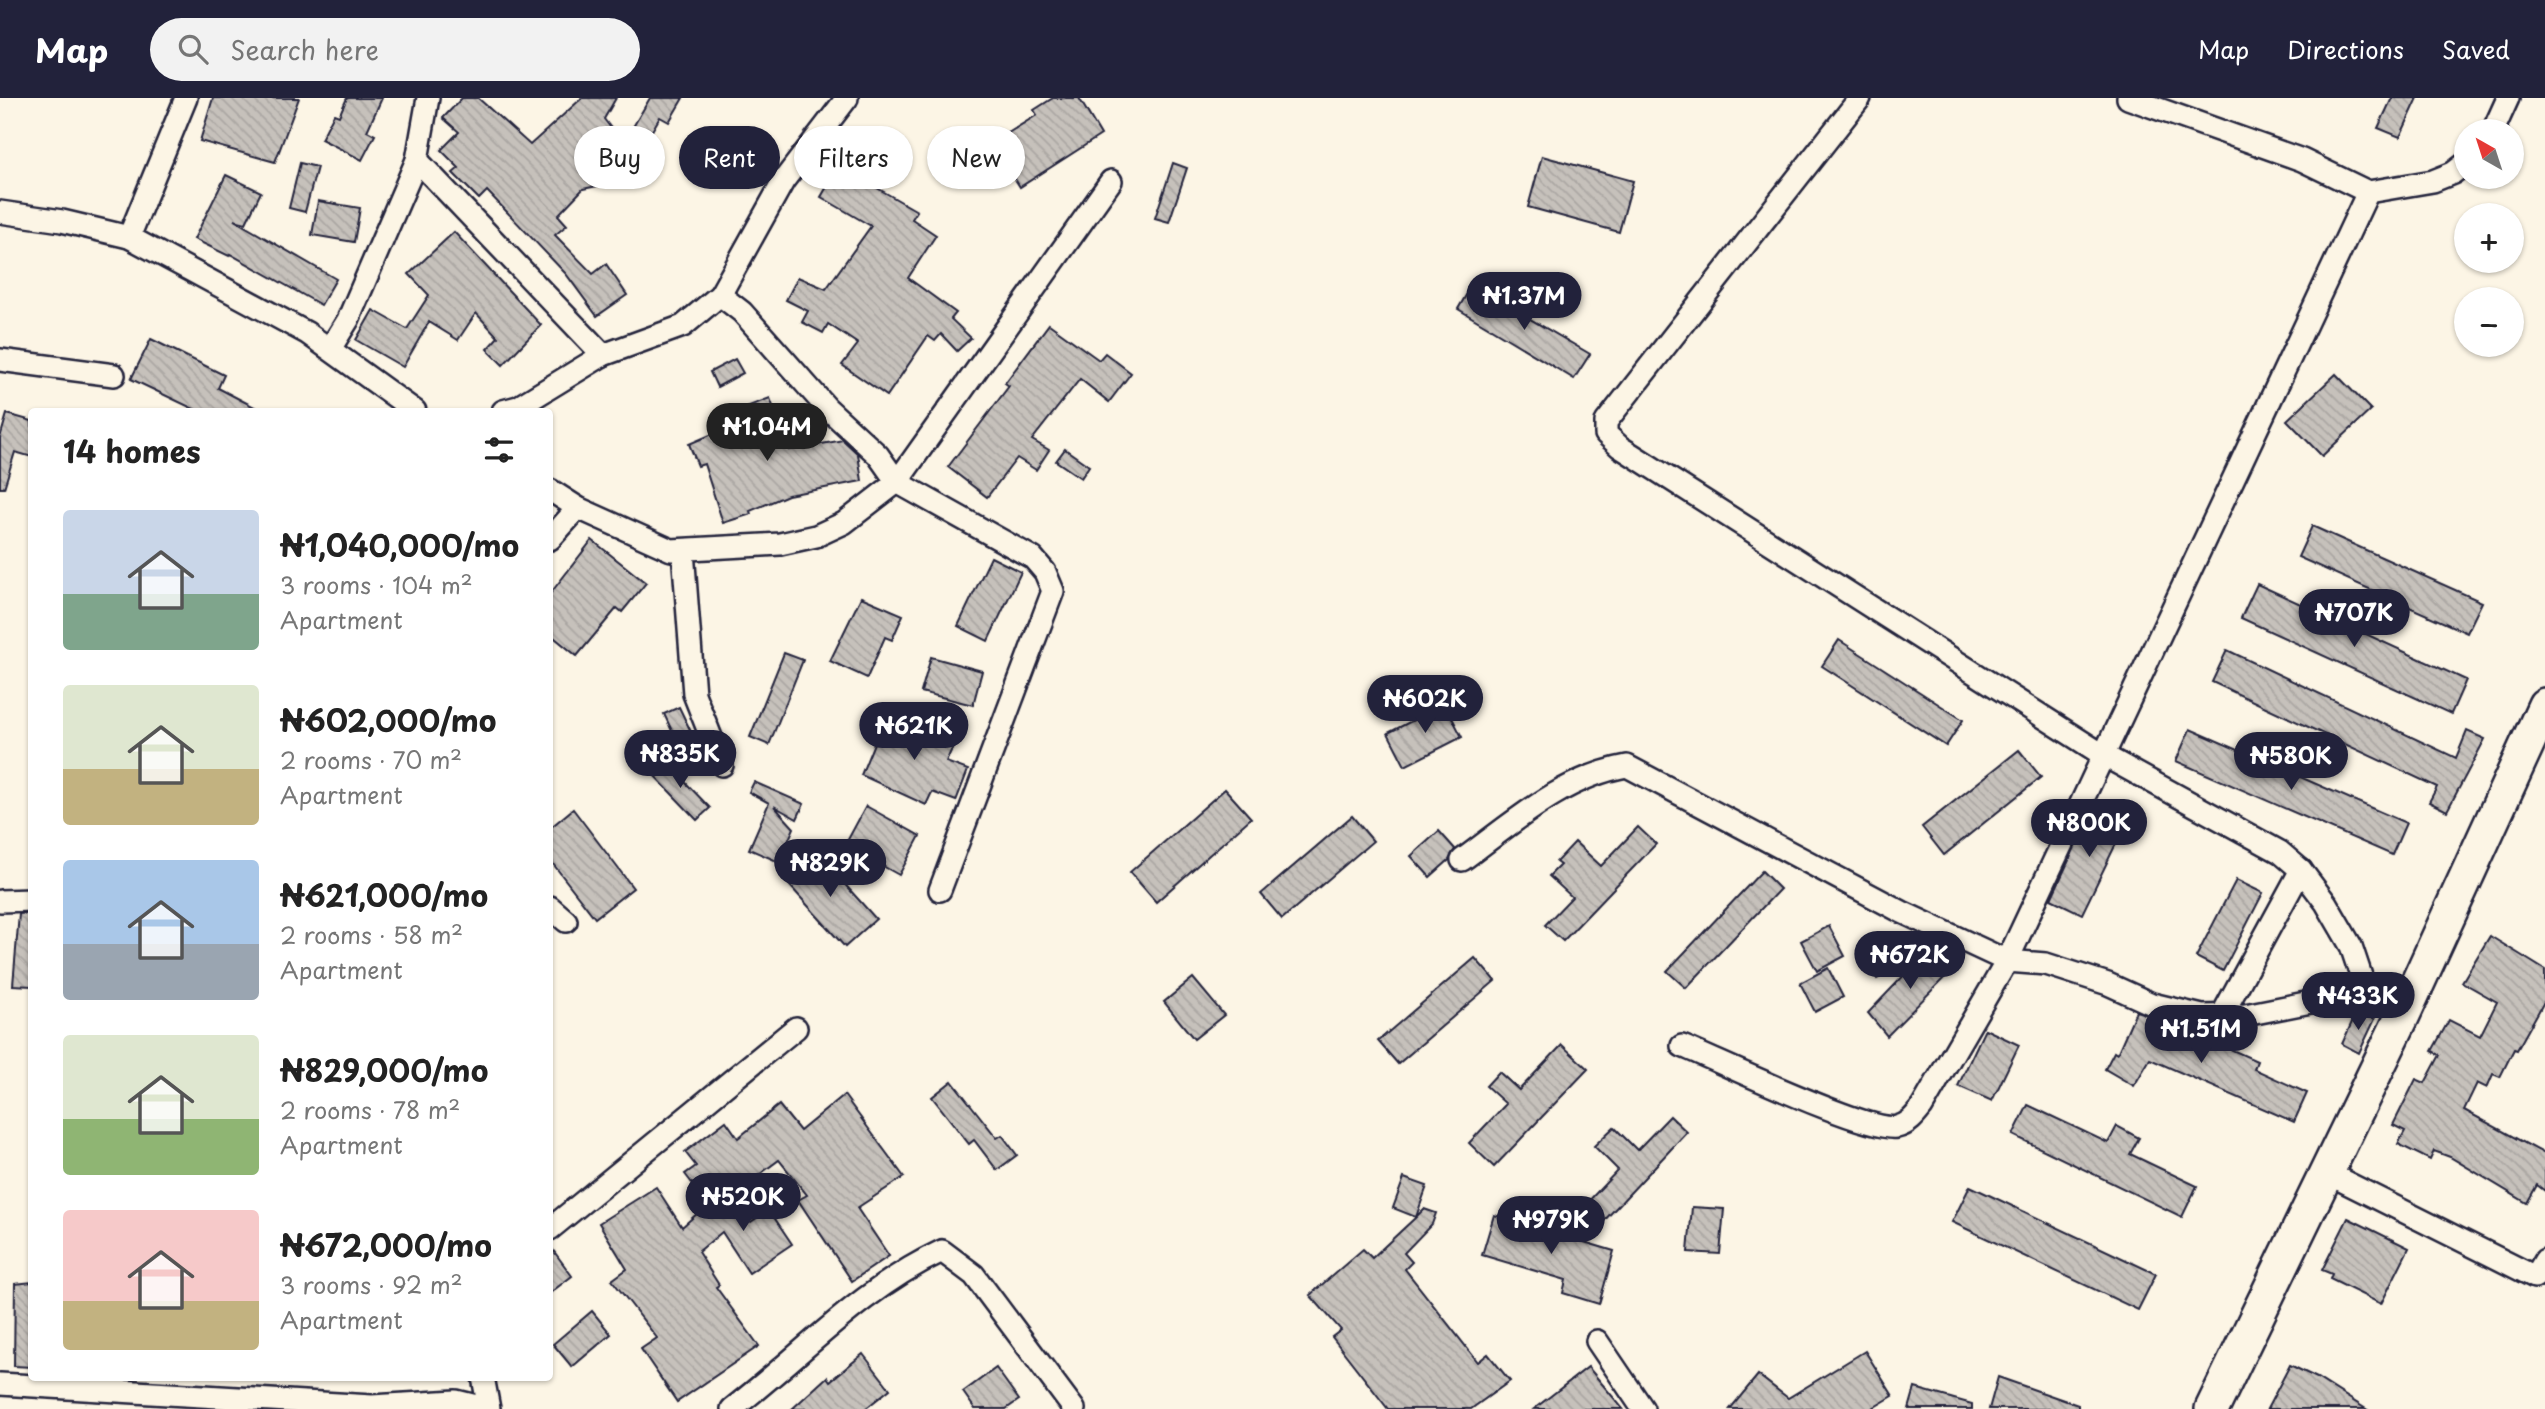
<!DOCTYPE html>
<html lang="en">
<head>
<meta charset="utf-8">
<style>
	body { margin:0; font-family:"Playpen Sans",sans-serif; background:#f2f2f2; color:#222; height:100vh; display:flex; flex-direction:column; font-size:26px; white-space:nowrap }
	* { box-sizing:border-box; margin:0 }
	p { font-size:23px; color:#767676 }
	.icon { flex:none; width:38px; height:38px; fill:none; stroke:currentColor; stroke-width:2; stroke-linecap:round; stroke-linejoin:round }
	.map { position:relative; flex:1; overflow:hidden }
	.sheet { position:absolute; left:28px; top:310px; width:525px; height:973px; display:flex; flex-direction:column; background:#fff; border-radius:7px; box-shadow:0 2px 5px #0004 }
	.sheet>* { flex:none }
	.hud { position:absolute; left:574px; top:28px; width:665px; height:63px; display:flex; gap:14px }
	.needle { width:46px; rotate:321deg }
	.buttons { position:absolute; left:2454px; top:21px; display:grid; gap:14px }
	.buttons a { display:grid; place-items:center; width:70px; height:70px; border-radius:50%; background:#fff; box-shadow:0 2px 5px #0004; font-size:35px }
	.price { position:absolute; translate:-50% -60px; padding:0 16px; border-radius:24px; background:#22223b; color:#fff; font-size:23px; line-height:46px; filter:drop-shadow(0 2px 4px #0008) }
	.price::after { content:''; position:absolute; left:50%; top:42px; width:21px; height:16px; margin-left:-10px; background:inherit; clip-path:polygon(0 0,100% 0,50% 100%) }
	.price.active { background:#222; color:#fff }
	ul { padding:0; list-style:none }
	li { display:flex; align-items:center; gap:21px; height:175px; padding:0 35px }
	li span { display:grid; place-items:center; flex:none; width:196px; height:140px; border-radius:7px; color:#555 }
	li>.icon { margin-inline-start:auto }
	span .icon { width:84px; height:84px; fill:#fffc; stroke-width:1 }
	li b { font-size:30px }
	h2 { display:flex; justify-content:space-between; align-items:center; height:84px; padding:0 35px; font-size:30px }
	.pill { padding:0 24px; border-radius:32px; background:#fff; box-shadow:0 2px 5px #0004; font-size:24px; line-height:63px }
	.pill.active { background:#22223b; color:#fff }
	header { display:flex; align-items:center; gap:42px; box-sizing:border-box; height:98px; padding:0 35px; background:#22223b; color:#fff }
	header strong { font-size:33px }
	nav { display:flex; gap:38px; margin-inline-start:auto; font-size:24px }
	.search { width:490px; height:63px; background:#f2f2f2; display:flex; align-items:center; gap:18px; box-sizing:border-box; padding:0 24px; border-radius:38px; color:#767676; font-size:26px }
	.map>svg:first-child { display:block }
	.building { fill:url(#building-back-hatch); stroke:#22223b; stroke-width:2 }
	.lines { fill:none; stroke-linecap:round; stroke-linejoin:round }
	.street-casing { stroke:#22223b; stroke-width:26 }
	.primary-casing { stroke:#22223b; stroke-width:38 }
	.street { stroke:#fcf5e5; stroke-width:21 }
	.primary { stroke:#fcf5e5; stroke-width:33 }
</style>
</head>
<body>
<header>
<strong>Map</strong>
<div class="search"><svg class="icon" aria-label="search" viewBox="0 0 24 24"><circle cx="10" cy="10" r="6"/><path d="M15 15l6 6"/></svg>Search here</div>
<nav><a>Map</a><a>Directions</a><a>Saved</a></nav>
</header>
<div class="map">
<svg width="2545" height="1311" viewBox="0 0 2545 1311">
	<defs>
		<pattern id="building-back-hatch" width="6" height="6" patternUnits="userSpaceOnUse" patternTransform="scale(1.75)"><rect width="6" height="6" fill="#c6c1bb"/><path d="M-1 5l2 2M0 0l6 6M5-1l2 2" fill="none" stroke="#aaa6a2"/></pattern>
	</defs>
	<rect width="100%" height="100%" fill="#fcf5e5"/>
	<filter id="ink" filterUnits="userSpaceOnUse"><feTurbulence type="fractalNoise" baseFrequency=".0143" numOctaves="2"/><feDisplacementMap in="SourceGraphic" scale="14" xChannelSelector="R" yChannelSelector="G"/><feConvolveMatrix kernelMatrix="1 2 1 2 8 2 1 2 1" color-interpolation-filters="sRGB"/></filter>
	<g filter="url(#ink)">
		<g class="building">
			<polygon points="213,0 299,0 275,64 200,43"/>
			<polygon points="347,0 382,0 367,33 375,37 362,62 321,41 334,16 339,18"/>
			<polygon points="462,0 478,0 530,47 582,0 616,0 604,21 623,46 650,0 683,0 669,24 660,19 629,72 601,56 607,86 583,91 558,117 567,127 555,137 593,176 606,166 627,197 597,218 566,176 487,93 479,101 453,75 459,70 441,52 459,34 443,20"/>
			<polygon points="1053,0 1079,0 1101,37 1020,89 992,45 1037,17 1034,12"/>
			<polygon points="2392,0 2418,0 2400,39 2378,30"/>
			<polygon points="1542,58 1633,83 1619,134 1528,109"/>
			<polygon points="300,65 317,69 305,114 289,110"/>
			<polygon points="1173,65 1187,70 1169,124 1155,120"/>
			<polygon points="839,68 917,113 912,121 936,137 908,180 956,215 951,221 971,240 957,253 941,236 935,243 928,238 887,298 842,267 858,246 828,226 823,235 802,224 808,213 786,202 798,179 826,191 871,128 821,99"/>
			<polygon points="226,77 261,94 246,125 234,122 336,181 321,207 230,156 229,158 194,141"/>
			<polygon points="318,103 360,110 354,144 312,137"/>
			<polygon points="454,134 541,227 503,267 487,251 498,239 476,215 458,242 429,224 403,269 356,242 373,212 407,231 429,197 409,176"/>
			<polygon points="1472,187 1590,256 1574,281 1458,211"/>
			<polygon points="1049,226 1099,262 1105,255 1131,275 1109,304 1080,281 1032,342 1049,352 1036,372 1017,360 987,399 948,369 1009,288 1005,285"/>
			<polygon points="151,241 224,277 218,290 262,313 198,313 131,281"/>
			<polygon points="735,261 743,275 717,289 710,274"/>
			<polygon points="2336,276 2371,312 2322,358 2287,322"/>
			<polygon points="770,300 789,352 843,342 858,356 862,383 788,397 750,413 751,416 723,425 704,366 698,368 689,346 729,329 725,317"/>
			<polygon points="7,316 32,323 32,359 15,354 4,390 0,390 0,340"/>
			<polygon points="1065,351 1089,368 1081,380 1056,363"/>
			<polygon points="2312,428 2482,504 2467,535 2298,459"/>
			<polygon points="592,442 646,485 622,514 617,510 577,558 550,536 550,496"/>
			<polygon points="991,459 1021,474 988,543 958,528"/>
			<polygon points="2257,486 2466,582 2451,616 2241,520"/>
			<polygon points="861,499 903,517 892,542 885,539 867,580 830,563"/>
			<polygon points="1839,542 1963,622 1946,648 1822,568"/>
			<polygon points="2227,552 2456,660 2467,633 2485,641 2447,713 2429,704 2437,689 2212,584"/>
			<polygon points="784,555 803,562 769,647 750,639"/>
			<polygon points="931,559 982,573 973,607 921,594"/>
			<polygon points="1445,606 1462,639 1405,668 1388,635"/>
			<polygon points="679,609 696,644 681,652 664,616"/>
			<polygon points="885,618 919,632 921,626 956,642 946,664 968,672 956,703 932,694 926,707 861,677"/>
			<polygon points="2190,631 2406,725 2392,757 2176,663"/>
			<polygon points="2019,652 2041,679 1944,757 1922,729"/>
			<polygon points="663,661 710,710 697,722 650,673"/>
			<polygon points="754,684 804,706 797,721 774,708 794,730 779,764 749,751 769,705 749,694"/>
			<polygon points="1225,691 1251,720 1156,804 1130,774"/>
			<polygon points="2095,706 2128,721 2082,816 2051,801"/>
			<polygon points="866,708 920,738 899,777 845,747"/>
			<polygon points="573,711 633,790 595,820 550,762 550,730"/>
			<polygon points="1352,718 1373,743 1282,821 1261,796"/>
			<polygon points="1638,729 1656,746 1563,843 1545,827 1572,799 1549,778 1560,767 1556,764 1575,744 1601,768"/>
			<polygon points="1439,733 1455,751 1449,762 1430,779 1411,758"/>
			<polygon points="814,752 876,821 845,849 783,780"/>
			<polygon points="1762,773 1780,791 1686,890 1667,873"/>
			<polygon points="2236,782 2263,795 2223,873 2196,859"/>
			<polygon points="32,815 32,888 13,887 19,816"/>
			<polygon points="1829,828 1845,858 1817,873 1801,843"/>
			<polygon points="2490,838 2545,872 2545,902 2517,952 2514,951 2500,979 2493,976 2487,990 2477,985 2464,1012 2545,1056 2545,1093 2537,1087 2527,1105 2450,1059 2434,1053 2430,1062 2398,1046 2405,1033 2393,1027 2416,981 2425,985 2440,957 2432,953 2449,922 2480,938 2497,904 2462,884"/>
			<polygon points="1882,843 1898,870 1877,881 1862,855"/>
			<polygon points="1931,849 1952,872 1887,938 1868,915"/>
			<polygon points="1475,860 1495,883 1398,966 1378,943"/>
			<polygon points="1828,870 1843,899 1815,914 1800,885"/>
			<polygon points="1193,880 1224,917 1194,941 1164,904"/>
			<polygon points="2136,913 2170,924 2257,963 2254,971 2307,995 2294,1024 2150,961 2134,988 2105,971 2114,954 2117,956"/>
			<polygon points="2357,913 2375,921 2359,955 2342,946"/>
			<polygon points="1985,931 2019,947 1992,1003 1958,988"/>
			<polygon points="1562,947 1588,971 1494,1069 1469,1045 1506,1006 1486,988 1499,974 1519,992"/>
			<polygon points="952,983 997,1040 1002,1037 1017,1057 997,1072 974,1042 969,1046 932,999"/>
			<polygon points="844,997 904,1079 857,1110 889,1158 852,1183 798,1102 807,1097 779,1062 732,1097 751,1124 769,1112 792,1146 749,1175 722,1134 698,1154 719,1187 716,1189 759,1248 677,1304 641,1251 657,1240 612,1182 627,1171 599,1125 656,1089 682,1129 708,1106 685,1076 696,1068 685,1054 726,1023 738,1040 779,1007 800,1033"/>
			<polygon points="2028,1007 2108,1045 2117,1028 2139,1040 2130,1056 2197,1088 2182,1119 2013,1037"/>
			<polygon points="1670,1018 1687,1034 1601,1126 1583,1109 1618,1072 1594,1048 1614,1029 1637,1052"/>
			<polygon points="1404,1080 1427,1088 1416,1119 1424,1111 1436,1115 1432,1126 1404,1155 1412,1164 1405,1171 1478,1264 1488,1256 1510,1283 1471,1311 1388,1311 1332,1239 1341,1232 1310,1197 1363,1151 1372,1160 1416,1119 1393,1110"/>
			<polygon points="1970,1088 2156,1176 2138,1212 1952,1124"/>
			<polygon points="1692,1109 1724,1111 1720,1156 1688,1154"/>
			<polygon points="1494,1117 1614,1153 1599,1206 1563,1195 1566,1182 1482,1157"/>
			<polygon points="2348,1120 2409,1150 2381,1206 2330,1181 2332,1176 2322,1172"/>
			<polygon points="550,1148 572,1178 550,1195"/>
			<polygon points="32,1184 32,1269 14,1268 15,1186"/>
			<polygon points="592,1213 611,1236 572,1269 553,1246"/>
			<polygon points="1865,1253 1893,1298 1871,1311 1730,1311 1758,1277 1788,1300"/>
			<polygon points="863,1256 890,1291 865,1311 792,1311 827,1279 830,1283"/>
			<polygon points="2290,1267 2317,1280 2366,1311 2267,1311"/>
			<polygon points="1588,1269 1623,1311 1534,1311"/>
			<polygon points="996,1270 1019,1302 1006,1311 975,1311 963,1294"/>
			<polygon points="1998,1279 2078,1307 2078,1311 1989,1311"/>
			<polygon points="1915,1290 1972,1306 1972,1311 1909,1311"/>
		</g>
		<g class="lines">
			<defs>
				<g id="street">
					<polyline points="1860,0 1606,324 1606,336 1620,349 2103,657 2280,754 2301,772 2326,805 2351,848 2366,893 2403,917"/>
					<polyline points="2128,0 2302,62 2368,94 2433,83 2453,75 2466,65"/>
					<polyline points="2493,33 2508,0"/>
					<polyline points="417,62 603,257"/>
					<polyline points="0,114 62,123 129,139 307,235 415,313"/>
					<polyline points="129,139 186,0"/>
					<polyline points="720,197 742,214 827,310 878,357 897,384 1033,460 1045,474 1053,493 940,792"/>
					<polyline points="330,251 348,222 417,62 428,0"/>
					<polyline points="0,262 114,277"/>
					<polyline points="503,313 518,309 603,257 683,228 720,197 784,82 847,0"/>
					<polyline points="550,392 578,410 671,452 780,446 816,438 844,425 897,384 1111,83"/>
					<polyline points="550,441 578,410"/>
					<polyline points="683,453 694,596 722,667"/>
					<path d="M1462,762C1513,725 1563,679 1627,668L1902,814L2007,863L2046,866L2108,886L2152,906L2202,918L2245,917L2366,893"/>
					<polyline points="0,803 32,802"/>
					<polyline points="550,809 566,823"/>
					<polyline points="2222,917 2301,772"/>
					<path d="M1682,948C1719,963 1868,1035 1897,1029C1909,1026 1915,1018 1922,1009L2007,863L2368,94"/>
					<polyline points="2325,1074 2535,1179 2545,1162"/>
					<polyline points="550,1131 796,930"/>
					<polyline points="1597,1243 1643,1311"/>
					<polyline points="0,1286 372,1308 456,1303 489,1311 483,1279"/>
					<path d="M732,1311C802,1257 861,1191 942,1153L974,1177L1074,1311"/>
				</g>
				<polyline id="primary" points="2212,1311 2403,917 2545,607"/>
			</defs>
			<use href="#street" class="street-casing"/>
			<use href="#primary" class="primary-casing"/>
			<use href="#street" class="street"/>
			<use href="#primary" class="primary"/>
		</g>
	</g>
</svg>
<div class="buttons">
<a><svg class="needle" viewBox="-14 -14 28 28"><path d="M0-13l5 13h-10z" fill="#e53935"/><path d="M0 13l5-13h-10z" fill="#767676"/></svg></a>
<a>+</a>
<a>−</a>
</div>
<b class="price" style="left:1524px;top:234px">₦1.37M</b>
<b class="price active" style="left:767px;top:365px">₦1.04M</b>
<b class="price" style="left:2354px;top:551px">₦707K</b>
<b class="price" style="left:1425px;top:637px">₦602K</b>
<b class="price" style="left:914px;top:664px">₦621K</b>
<b class="price" style="left:680px;top:692px">₦835K</b>
<b class="price" style="left:2291px;top:694px">₦580K</b>
<b class="price" style="left:2089px;top:761px">₦800K</b>
<b class="price" style="left:830px;top:801px">₦829K</b>
<b class="price" style="left:1910px;top:893px">₦672K</b>
<b class="price" style="left:2358px;top:934px">₦433K</b>
<b class="price" style="left:2201px;top:967px">₦1.51M</b>
<b class="price" style="left:743px;top:1135px">₦520K</b>
<b class="price" style="left:1551px;top:1158px">₦979K</b>
<div class="hud">
<a class="pill">Buy</a>
<a class="pill active">Rent</a>
<a class="pill">Filters</a>
<a class="pill">New</a>
</div>
<section class="sheet">
<h2>14 homes<svg class="icon" aria-label="filters" viewBox="0 0 24 24"><path d="M4 7h16M4 17h16"/><circle cx="9" cy="7" r="2"/><circle cx="15" cy="17" r="2"/></svg></h2>
<ul>
<li><span style="background:linear-gradient(#c9d6e8 60%,#7fa58c 0)"><svg class="icon" aria-label="home" viewBox="0 0 24 24"><path d="M3 11l9-7 9 7M6 9v11h12V9"/></svg></span><div><b>₦1,040,000/mo</b><p>3 rooms · 104 m²</p><p>Apartment</p></div></li>
<li><span style="background:linear-gradient(#dfe7d0 60%,#c2b280 0)"><svg class="icon" aria-label="home" viewBox="0 0 24 24"><path d="M3 11l9-7 9 7M6 9v11h12V9"/></svg></span><div><b>₦602,000/mo</b><p>2 rooms · 70 m²</p><p>Apartment</p></div></li>
<li><span style="background:linear-gradient(#a9c7e8 60%,#9aa5b1 0)"><svg class="icon" aria-label="home" viewBox="0 0 24 24"><path d="M3 11l9-7 9 7M6 9v11h12V9"/></svg></span><div><b>₦621,000/mo</b><p>2 rooms · 58 m²</p><p>Apartment</p></div></li>
<li><span style="background:linear-gradient(#dfe7d0 60%,#8fb573 0)"><svg class="icon" aria-label="home" viewBox="0 0 24 24"><path d="M3 11l9-7 9 7M6 9v11h12V9"/></svg></span><div><b>₦829,000/mo</b><p>2 rooms · 78 m²</p><p>Apartment</p></div></li>
<li><span style="background:linear-gradient(#f6c9c9 65%,#c2b280 0)"><svg class="icon" aria-label="home" viewBox="0 0 24 24"><path d="M3 11l9-7 9 7M6 9v11h12V9"/></svg></span><div><b>₦672,000/mo</b><p>3 rooms · 92 m²</p><p>Apartment</p></div></li>
</ul>
</section>
</div>
</body>
</html>
